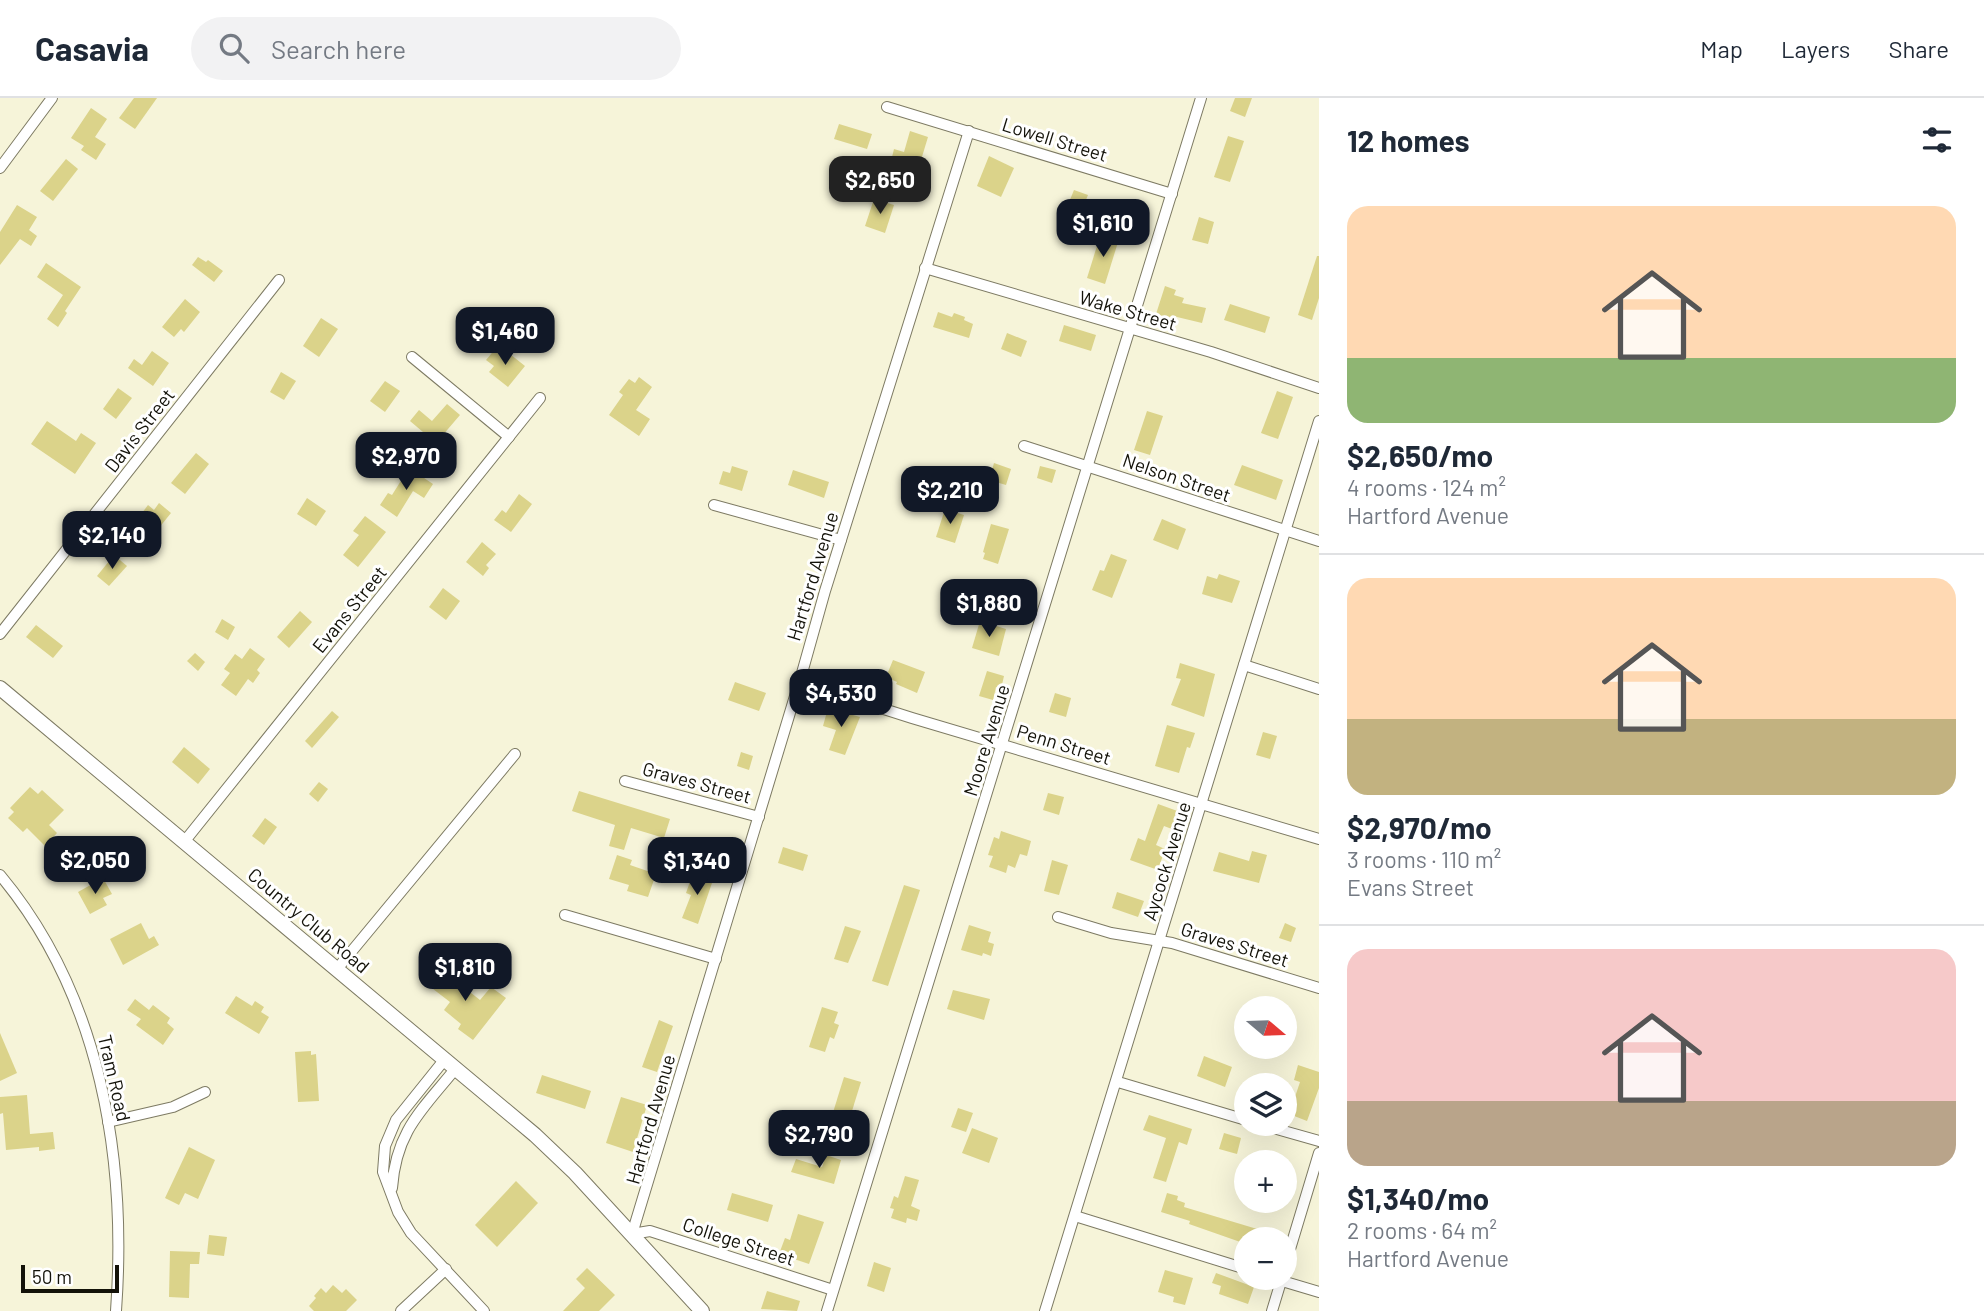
<!DOCTYPE html>
<html lang="en">
<head>
<meta charset="utf-8">
<style>
	body { margin:0; font-family:Barlow,sans-serif; background:#f2f2f3; color:#1f2937; height:100vh; display:flex; flex-direction:column; font-size:26px; white-space:nowrap }
	* { box-sizing:border-box; margin:0 }
	p { font-size:23px; color:#747a83 }
	.icon { flex:none; width:38px; height:38px; fill:none; stroke:currentColor; stroke-width:2; stroke-linecap:round; stroke-linejoin:round }
	.map { position:relative; flex:1; overflow:hidden }
	.panel { display:flex; flex-direction:column; background:#fff; width:665px }
	.panel>* { flex:none }
	.needle { width:46px; rotate:109deg }
	.fabs { position:absolute; left:1234px; top:898px; display:grid; gap:14px }
	.fabs a { display:grid; place-items:center; width:63px; height:63px; border-radius:50%; background:#fff; box-shadow:0 7px 28px #0002; font-size:35px }
	.scale { position:absolute; left:21px; bottom:18px; width:98px; box-sizing:border-box; padding-left:7px; border:4px solid #131209; border-top:0; font-size:19px; line-height:24px; white-space:nowrap; color:#131209; -webkit-text-stroke:5px #fff; paint-order:stroke }
	.price { position:absolute; translate:-50% -60px; padding:0 16px; border-radius:14px; background:#111827; color:#fff; font-size:23px; line-height:46px; filter:drop-shadow(0 2px 4px #0008) }
	.price::after { content:''; position:absolute; left:50%; top:42px; width:21px; height:16px; margin-left:-10px; background:inherit; clip-path:polygon(0 0,100% 0,50% 100%) }
	.price.active { background:#222; color:#fff }
	ul { padding:0; list-style:none }
	li { display:grid; align-content:center; gap:14px; height:371px; padding:0 28px }
	li+li { border-top:2px solid #e0e1e3 }
	li span { display:grid; place-items:center; height:217px; border-radius:21px; color:#555 }
	li>.icon { margin-inline-start:auto }
	span .icon { width:126px; height:126px; fill:#fffc; stroke-width:1 }
	li b { font-size:30px }
	h2 { display:flex; justify-content:space-between; align-items:center; height:84px; padding:0 28px; font-size:30px }
	header { display:flex; align-items:center; gap:42px; box-sizing:border-box; height:98px; padding:0 35px; background:#fff; border-bottom:2px solid #e0e1e3 }
	header strong { font-size:33px }
	nav { display:flex; gap:38px; margin-inline-start:auto; font-size:24px }
	.search { width:490px; height:63px; background:#f2f2f3; display:flex; align-items:center; gap:18px; box-sizing:border-box; padding:0 24px; border-radius:38px; color:#747a83; font-size:26px }
	main { display:flex; flex:1; min-height:0 }
	.map>svg:first-child { display:block }
	.building { fill:#dbd38a }
	.lines { fill:none; stroke-linecap:round; stroke-linejoin:round }
	.street-casing { stroke:#7d7a63; stroke-width:12 }
	.secondary-casing { stroke:#7d7a63; stroke-width:16 }
	.street { stroke:#fff; stroke-width:10 }
	.secondary { stroke:#fff; stroke-width:14 }
	.labels { text-anchor:middle; dominant-baseline:central; stroke-width:6; stroke-linejoin:round; paint-order:stroke }
	.street-label { font-size:19px; fill:#131209; stroke:#fff }
</style>
</head>
<body>
<header>
<strong>Casavia</strong>
<div class="search"><svg class="icon" aria-label="search" viewBox="0 0 24 24"><circle cx="10" cy="10" r="6"/><path d="M15 15l6 6"/></svg>Search here</div>
<nav><a>Map</a><a>Layers</a><a>Share</a></nav>
</header>
<main>
<div class="map">
<svg width="1319" height="1213" viewBox="0 0 1319 1213">
	<rect width="100%" height="100%" fill="#f6f4d9"/>
	<g class="building">
		<polygon points="134,0 157,0 135,31 119,20"/>
		<polygon points="1235,0 1252,0 1245,19 1230,13"/>
		<polygon points="91,10 107,21 95,39 106,46 96,62 81,52 84,48 71,40"/>
		<polygon points="839,26 872,36 867,51 834,41"/>
		<polygon points="910,33 928,39 911,95 893,90 900,66 891,63 894,51 904,54"/>
		<polygon points="1228,38 1244,43 1230,84 1214,79"/>
		<polygon points="989,58 1014,70 1001,99 977,88"/>
		<polygon points="66,61 78,71 53,103 40,93"/>
		<polygon points="1074,92 1088,97 1079,119 1065,114"/>
		<polygon points="874,101 894,107 885,135 865,128"/>
		<polygon points="17,107 37,119 29,132 37,138 31,148 20,141 0,167 0,134"/>
		<polygon points="1199,119 1214,124 1208,146 1192,142"/>
		<polygon points="1101,135 1119,141 1105,186 1087,180"/>
		<polygon points="1317,158 1319,158 1319,200 1312,222 1298,217"/>
		<polygon points="198,159 206,164 208,162 223,173 214,184 192,167"/>
		<polygon points="46,165 81,189 65,213 67,215 58,229 47,221 63,197 37,179"/>
		<polygon points="1165,188 1176,192 1174,197 1184,200 1182,205 1206,210 1202,225 1177,219 1176,222 1156,216"/>
		<polygon points="185,201 200,214 184,234 181,231 174,239 162,229"/>
		<polygon points="1230,206 1270,219 1265,235 1224,222"/>
		<polygon points="938,214 952,219 954,215 965,219 964,222 973,226 969,240 933,229"/>
		<polygon points="321,220 338,231 319,259 303,248"/>
		<polygon points="1064,227 1096,237 1091,253 1059,243"/>
		<polygon points="1007,235 1027,243 1021,259 1001,251"/>
		<polygon points="496,250 504,257 506,253 525,268 508,289 489,274 494,268 486,262"/>
		<polygon points="152,253 169,265 153,288 128,270 134,261 142,267"/>
		<polygon points="281,274 296,283 284,302 270,294"/>
		<polygon points="639,279 652,289 636,312 650,321 639,338 609,317 623,297 619,294 629,281 635,285"/>
		<polygon points="385,283 400,293 385,314 370,303"/>
		<polygon points="118,290 132,300 116,321 103,311"/>
		<polygon points="1277,293 1293,299 1278,341 1261,335"/>
		<polygon points="447,306 460,317 436,345 410,323 419,312 432,323"/>
		<polygon points="1147,313 1163,318 1150,357 1134,352"/>
		<polygon points="47,323 76,343 81,335 96,345 75,376 31,346"/>
		<polygon points="196,355 209,366 185,396 171,385"/>
		<polygon points="994,365 1011,371 1006,387 989,382"/>
		<polygon points="1242,367 1283,382 1276,402 1234,387"/>
		<polygon points="732,368 748,373 742,393 719,386 723,373 730,375"/>
		<polygon points="1040,368 1056,372 1052,385 1037,380"/>
		<polygon points="409,370 433,386 424,400 413,393 397,419 380,407 388,395 392,397"/>
		<polygon points="793,372 829,384 824,400 788,387"/>
		<polygon points="519,396 532,406 511,434 494,422 502,412 506,415"/>
		<polygon points="307,400 326,413 316,428 297,416"/>
		<polygon points="159,405 171,415 150,441 135,430 145,418 142,415 148,407 154,412"/>
		<polygon points="945,411 964,417 955,445 936,439"/>
		<polygon points="365,418 386,434 358,469 343,457 359,437 353,433"/>
		<polygon points="1162,421 1186,431 1178,452 1153,442"/>
		<polygon points="991,426 1009,431 998,466 983,461 985,455 983,454"/>
		<polygon points="482,444 496,456 486,467 489,470 483,478 466,464"/>
		<polygon points="1111,456 1127,462 1112,500 1092,492 1100,472 1104,473"/>
		<polygon points="114,457 127,468 109,488 97,478"/>
		<polygon points="1219,476 1240,483 1232,505 1202,496 1207,478 1217,481"/>
		<polygon points="443,490 460,503 446,522 429,509"/>
		<polygon points="300,513 312,524 289,550 277,539"/>
		<polygon points="222,521 235,529 228,542 215,534"/>
		<polygon points="980,523 1006,531 999,558 972,550"/>
		<polygon points="36,527 63,548 53,560 26,539"/>
		<polygon points="250,550 265,561 257,572 260,575 253,585 248,581 236,598 221,587 230,575 224,571 235,556 242,561"/>
		<polygon points="195,555 205,564 198,573 187,563"/>
		<polygon points="893,562 925,574 917,595 896,586 897,584 886,579"/>
		<polygon points="1180,565 1215,576 1204,619 1171,607 1181,581 1176,580"/>
		<polygon points="987,573 1004,578 1001,591 996,589 993,602 979,598"/>
		<polygon points="735,584 766,595 759,613 728,602"/>
		<polygon points="1055,595 1071,600 1066,619 1049,614"/>
		<polygon points="828,610 860,619 845,657 829,652 836,632 823,628"/>
		<polygon points="332,613 339,619 312,650 305,643"/>
		<polygon points="1167,627 1195,635 1190,650 1187,649 1179,675 1155,668"/>
		<polygon points="1263,634 1277,638 1270,661 1256,657"/>
		<polygon points="184,649 210,671 198,686 172,664"/>
		<polygon points="741,654 753,658 749,672 737,668"/>
		<polygon points="319,684 328,691 318,704 309,696"/>
		<polygon points="30,689 38,696 42,692 64,712 49,727 57,735 45,748 27,730 23,734 8,720 14,714 10,710"/>
		<polygon points="579,693 670,721 664,740 631,730 624,752 609,748 615,727 572,713"/>
		<polygon points="1048,695 1064,699 1059,717 1043,712"/>
		<polygon points="1158,706 1183,715 1177,733 1164,728 1156,747 1165,751 1158,772 1130,762 1138,740 1145,743"/>
		<polygon points="265,720 277,729 264,747 252,738"/>
		<polygon points="1001,733 1031,743 1027,758 1020,756 1015,770 1008,767 1006,775 989,769 993,758 988,757 994,739 999,741"/>
		<polygon points="783,749 808,757 803,773 778,765"/>
		<polygon points="1252,753 1267,757 1259,785 1213,773 1219,754 1249,763"/>
		<polygon points="617,757 632,762 630,767 656,776 648,799 627,793 629,787 609,781"/>
		<polygon points="1052,762 1068,767 1059,797 1044,793"/>
		<polygon points="693,775 713,782 698,826 682,820 691,797 686,795"/>
		<polygon points="103,780 112,796 103,800 107,807 90,816 78,794"/>
		<polygon points="904,787 920,792 888,888 872,883"/>
		<polygon points="1117,794 1144,803 1138,819 1112,810"/>
		<polygon points="141,825 149,841 154,838 159,847 123,867 110,841"/>
		<polygon points="1285,825 1296,830 1291,844 1279,840"/>
		<polygon points="969,827 991,834 988,844 994,846 991,858 983,855 982,858 961,852"/>
		<polygon points="845,828 861,833 848,865 834,861"/>
		<polygon points="437,868 480,902 491,889 506,900 473,942 458,931 461,926 444,912 450,904 424,884"/>
		<polygon points="953,892 990,901 984,922 947,911"/>
		<polygon points="236,898 252,908 255,903 264,909 261,914 269,919 259,936 225,915"/>
		<polygon points="135,901 149,912 153,907 170,920 167,925 174,931 163,947 136,927 141,921 127,912"/>
		<polygon points="822,909 838,914 834,925 839,927 834,941 830,939 825,954 809,949"/>
		<polygon points="659,922 673,928 657,974 642,969"/>
		<polygon points="0,935 17,975 0,983"/>
		<polygon points="311,953 311,957 316,956 319,1003 298,1004 295,954"/>
		<polygon points="1204,958 1232,969 1225,989 1197,978"/>
		<polygon points="1298,967 1319,974 1319,990 1307,1023 1284,1014 1288,1003 1293,1005 1300,984 1294,982"/>
		<polygon points="542,977 591,993 585,1011 536,995"/>
		<polygon points="844,979 861,984 847,1029 830,1024"/>
		<polygon points="27,997 30,1036 53,1034 55,1051 39,1053 39,1049 6,1052 3,1015 0,1016 0,999"/>
		<polygon points="621,999 647,1007 633,1054 606,1045"/>
		<polygon points="958,1010 973,1015 966,1034 951,1029"/>
		<polygon points="1149,1017 1192,1031 1187,1047 1179,1044 1166,1084 1153,1080 1166,1040 1143,1032"/>
		<polygon points="972,1030 998,1040 989,1065 962,1055"/>
		<polygon points="1224,1035 1241,1040 1237,1056 1219,1051"/>
		<polygon points="189,1049 215,1062 198,1101 185,1095 179,1107 165,1100"/>
		<polygon points="826,1057 841,1062 834,1086 791,1074 796,1061 822,1069"/>
		<polygon points="905,1078 919,1082 911,1108 920,1112 917,1123 907,1120 906,1125 891,1120 894,1111 890,1110 894,1098 898,1100"/>
		<polygon points="516,1083 538,1105 497,1149 475,1127"/>
		<polygon points="732,1095 773,1107 768,1124 727,1112"/>
		<polygon points="1167,1095 1178,1098 1177,1102 1185,1105 1184,1109 1280,1138 1279,1141 1246,1141 1246,1146 1189,1126 1190,1123 1161,1114"/>
		<polygon points="798,1116 824,1124 809,1166 779,1156 785,1140 790,1142"/>
		<polygon points="209,1137 227,1139 224,1158 207,1156"/>
		<polygon points="170,1153 200,1154 199,1166 190,1166 189,1200 169,1199"/>
		<polygon points="874,1164 891,1170 884,1194 867,1188"/>
		<polygon points="587,1170 615,1197 599,1213 563,1213 585,1190 576,1181"/>
		<polygon points="1165,1172 1193,1180 1185,1207 1173,1204 1174,1199 1158,1194"/>
		<polygon points="1216,1175 1254,1189 1248,1206 1219,1196 1221,1188 1212,1185"/>
		<polygon points="333,1187 342,1195 346,1191 357,1202 346,1213 314,1213 309,1208 316,1200 314,1198 321,1190 326,1195"/>
		<polygon points="767,1193 800,1203 797,1213 761,1211"/>
	</g>
	<g class="lines">
		<defs>
			<g id="street">
				<polyline points="887,9 1172,96"/>
				<polyline points="0,70 52,0"/>
				<polyline points="925,170 1211,254 1319,290"/>
				<polyline points="412,259 509,339"/>
				<polyline points="1024,348 1319,443"/>
				<polyline points="714,407 841,442"/>
				<polyline points="0,536 279,182"/>
				<polyline points="1244,567 1319,591"/>
				<polyline points="799,584 912,620 1319,741"/>
				<polyline points="625,683 759,719"/>
				<polyline points="184,744 540,300"/>
				<path d="M0,777C101,898 127,1060 116,1213"/>
				<polyline points="565,817 716,861"/>
				<polyline points="1058,819 1111,835 1172,845 1319,890"/>
				<polyline points="337,871 515,656"/>
				<polyline points="445,961 396,1022 385,1048 383,1074 398,1114 411,1135 484,1213"/>
				<polyline points="1118,984 1246,1022"/>
				<polyline points="108,1024 173,1009 205,994"/>
				<polyline points="1259,1026 1319,1043"/>
				<path d="M392,1090C396,1033 422,1012 456,970"/>
				<polyline points="1075,1118 1246,1171"/>
				<polyline points="1284,1171 1319,1055"/>
				<polyline points="1272,1180 1319,1194"/>
				<polyline points="833,1192 650,1133 632,1136 802,575 825,493 969,33"/>
				<polyline points="401,1213 446,1171"/>
				<polyline points="827,1213 1201,0"/>
				<polyline points="1045,1213 1319,323"/>
				<polyline points="1272,1213 1282,1180"/>
			</g>
			<polyline id="secondary" points="0,590 535,1037 575,1075 702,1213"/>
		</defs>
		<use href="#street" class="street-casing"/>
		<use href="#secondary" class="secondary-casing"/>
		<use href="#street" class="street"/>
		<use href="#secondary" class="secondary"/>
	</g>
	<g class="labels">
		<g class="street-label">
			<text transform="translate(1055 41) rotate(17)">Lowell Street</text>
			<text transform="translate(1128 212) rotate(16)">Wake Street</text>
			<text transform="translate(139 332) rotate(-52)">Davis Street</text>
			<text transform="translate(1177 379) rotate(19)">Nelson Street</text>
			<text transform="translate(812 478) rotate(-73)">Hartford Avenue</text>
			<text transform="translate(349 511) rotate(-51)">Evans Street</text>
			<text transform="translate(986 642) rotate(-73)">Moore Avenue</text>
			<text transform="translate(1064 646) rotate(17)">Penn Street</text>
			<text transform="translate(697 684) rotate(15)">Graves Street</text>
			<text transform="translate(1166 763) rotate(-73)">Aycock Avenue</text>
			<text transform="translate(309 822) rotate(40)">Country Club Road</text>
			<text transform="translate(1235 846) rotate(17)">Graves Street</text>
			<text transform="translate(115 980) rotate(77)">Tram Road</text>
			<text transform="translate(650 1021) rotate(-74)">Hartford Avenue</text>
			<text transform="translate(739 1143) rotate(18)">College Street</text>
		</g>
	</g>
</svg>
<div class="fabs">
<a><svg class="needle" viewBox="-14 -14 28 28"><path d="M0-13l5 13h-10z" fill="#e53935"/><path d="M0 13l5-13h-10z" fill="#747a83"/></svg></a>
<a><svg class="icon" aria-label="layers" viewBox="0 0 24 24"><path d="M12 4l9 5-9 5-9-5zM3 14l9 5 9-5"/></svg></a>
<a>+</a>
<a>−</a>
</div>
<div class="scale">50 m</div>
<b class="price active" style="left:880px;top:118px">$2,650</b>
<b class="price" style="left:1103px;top:161px">$1,610</b>
<b class="price" style="left:505px;top:269px">$1,460</b>
<b class="price" style="left:406px;top:394px">$2,970</b>
<b class="price" style="left:950px;top:428px">$2,210</b>
<b class="price" style="left:112px;top:473px">$2,140</b>
<b class="price" style="left:989px;top:541px">$1,880</b>
<b class="price" style="left:841px;top:631px">$4,530</b>
<b class="price" style="left:95px;top:798px">$2,050</b>
<b class="price" style="left:697px;top:799px">$1,340</b>
<b class="price" style="left:465px;top:905px">$1,810</b>
<b class="price" style="left:819px;top:1072px">$2,790</b>
</div>
<section class="panel">
<h2>12 homes<svg class="icon" aria-label="filters" viewBox="0 0 24 24"><path d="M4 7h16M4 17h16"/><circle cx="9" cy="7" r="2"/><circle cx="15" cy="17" r="2"/></svg></h2>
<ul>
<li><span style="background:linear-gradient(#ffd9b3 70%,#8fb573 0)"><svg class="icon" aria-label="home" viewBox="0 0 24 24"><path d="M3 11l9-7 9 7M6 9v11h12V9"/></svg></span><div><b>$2,650/mo</b><p>4 rooms · 124 m²</p><p>Hartford Avenue</p></div></li>
<li><span style="background:linear-gradient(#ffd9b3 65%,#c2b280 0)"><svg class="icon" aria-label="home" viewBox="0 0 24 24"><path d="M3 11l9-7 9 7M6 9v11h12V9"/></svg></span><div><b>$2,970/mo</b><p>3 rooms · 110 m²</p><p>Evans Street</p></div></li>
<li><span style="background:linear-gradient(#f6c9c9 70%,#b9a48a 0)"><svg class="icon" aria-label="home" viewBox="0 0 24 24"><path d="M3 11l9-7 9 7M6 9v11h12V9"/></svg></span><div><b>$1,340/mo</b><p>2 rooms · 64 m²</p><p>Hartford Avenue</p></div></li>
</ul>
</section>
</main>
</body>
</html>
